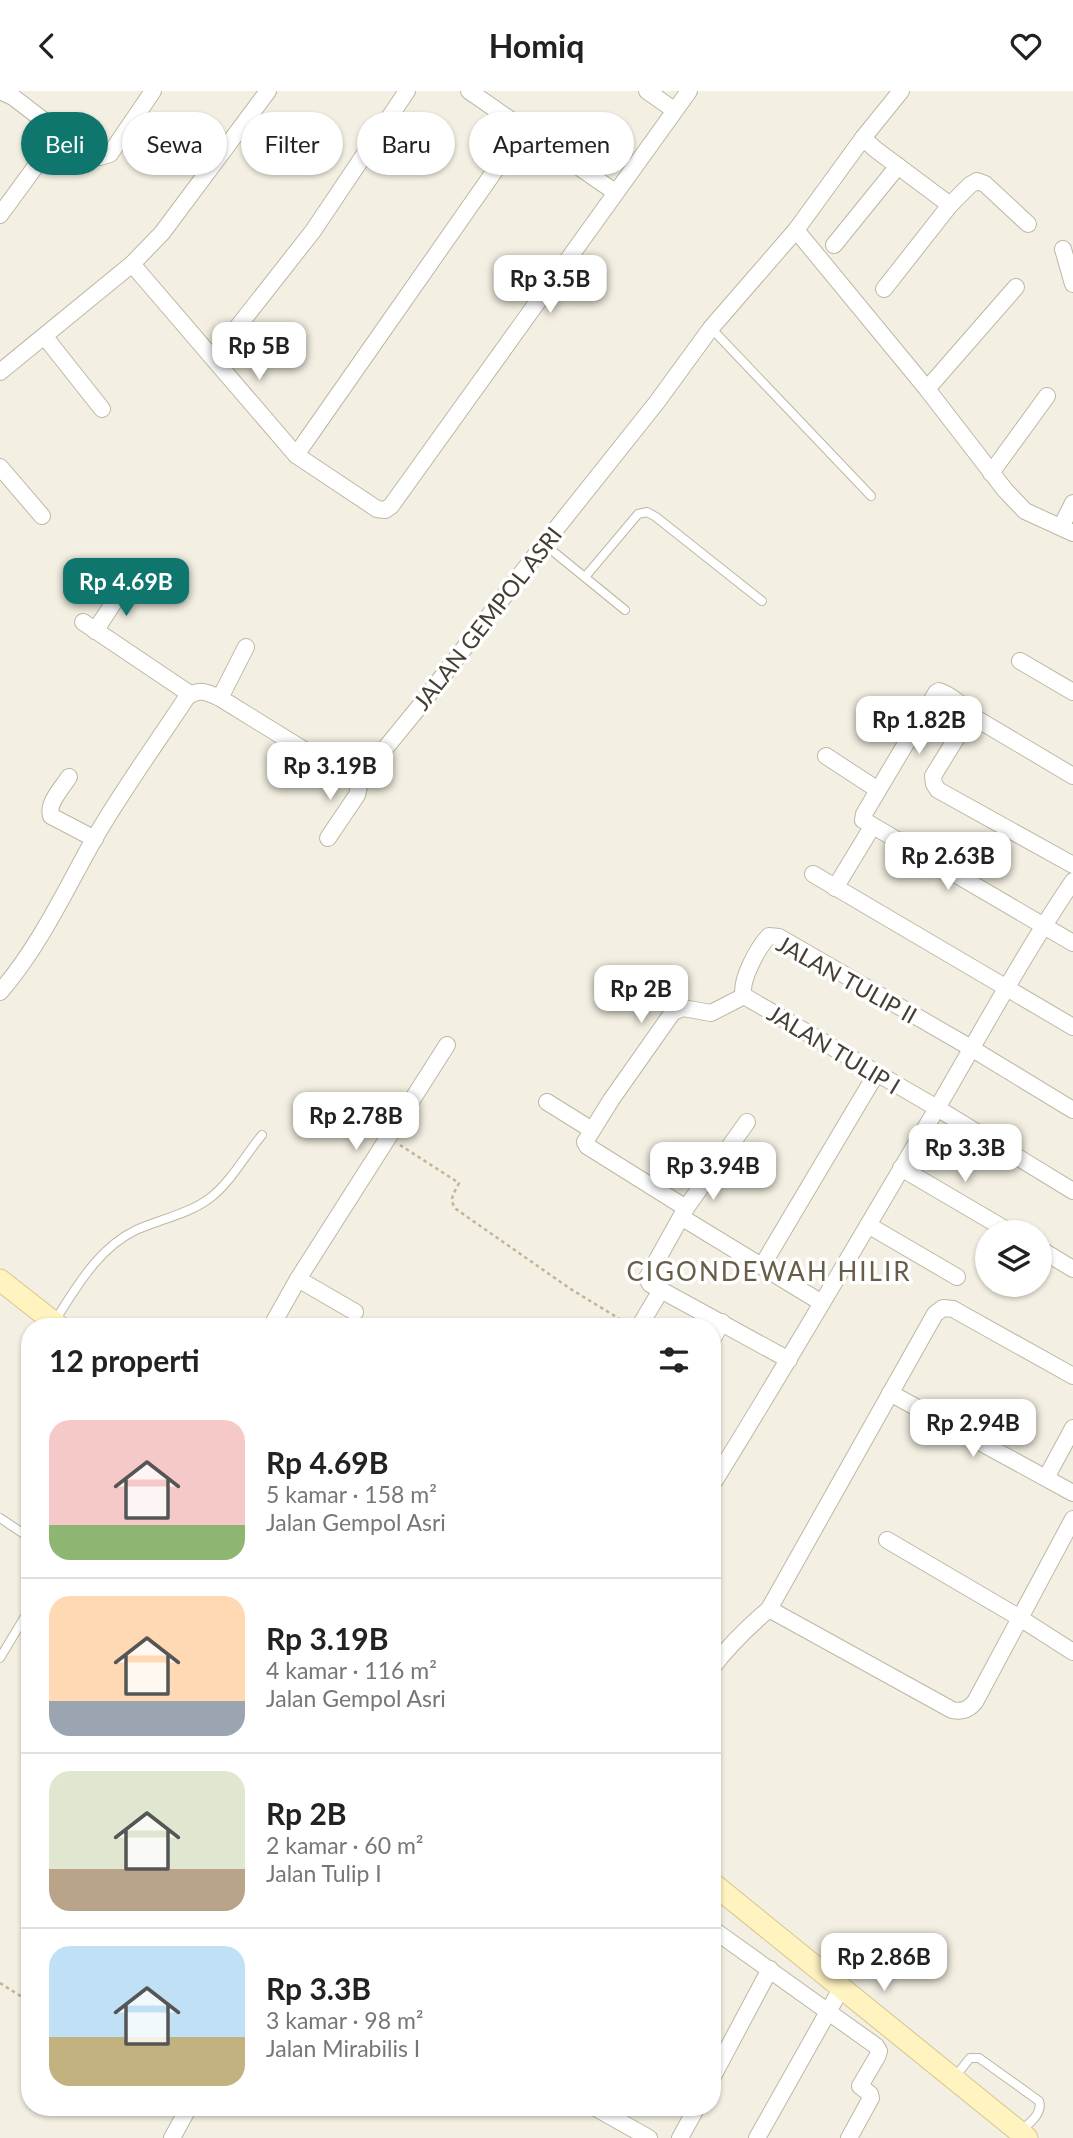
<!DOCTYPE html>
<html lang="id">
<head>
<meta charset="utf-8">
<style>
	body { margin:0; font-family:Lato,sans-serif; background:#f2f2f2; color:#222; height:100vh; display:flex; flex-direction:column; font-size:26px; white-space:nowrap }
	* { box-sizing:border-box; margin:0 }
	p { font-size:23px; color:#767676 }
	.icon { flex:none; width:38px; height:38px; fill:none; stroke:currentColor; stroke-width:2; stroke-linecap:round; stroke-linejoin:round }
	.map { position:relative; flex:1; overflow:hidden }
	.drawer { position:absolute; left:21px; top:1227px; width:700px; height:798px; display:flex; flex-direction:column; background:#fff; border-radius:28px; box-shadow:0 2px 5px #0004 }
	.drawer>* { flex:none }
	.banner { position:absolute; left:21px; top:21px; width:700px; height:63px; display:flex; gap:14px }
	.fabs { position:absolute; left:975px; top:1129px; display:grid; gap:14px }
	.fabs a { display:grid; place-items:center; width:77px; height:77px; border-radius:50%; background:#fff; box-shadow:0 2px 5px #0004; font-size:35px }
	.price { position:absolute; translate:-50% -60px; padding:0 16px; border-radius:14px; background:#fff; color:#222; font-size:23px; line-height:46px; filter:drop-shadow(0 2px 4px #0008) }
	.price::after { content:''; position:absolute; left:50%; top:42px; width:21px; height:16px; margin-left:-10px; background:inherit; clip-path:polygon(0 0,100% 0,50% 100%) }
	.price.on { background:#0f766e; color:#fff }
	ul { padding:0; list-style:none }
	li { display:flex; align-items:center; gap:21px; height:175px; padding:0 28px }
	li+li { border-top:2px solid #e0e0e0 }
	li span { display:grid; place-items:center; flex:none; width:196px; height:140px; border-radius:21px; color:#555 }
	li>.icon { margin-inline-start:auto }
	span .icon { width:84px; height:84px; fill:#fffc; stroke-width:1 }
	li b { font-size:30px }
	h2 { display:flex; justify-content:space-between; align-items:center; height:84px; padding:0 28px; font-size:30px }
	.tag { padding:0 24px; border-radius:32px; background:#fff; box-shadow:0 2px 5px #0004; font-size:24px; line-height:63px }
	.tag.on { background:#0f766e; color:#fff }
	header { display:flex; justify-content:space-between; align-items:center; height:91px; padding:0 28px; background:#fff; font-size:32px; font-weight:700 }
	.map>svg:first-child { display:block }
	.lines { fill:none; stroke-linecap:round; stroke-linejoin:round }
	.lane-casing { stroke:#bfb7a4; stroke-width:10 }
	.street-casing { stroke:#bfb7a4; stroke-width:18 }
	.secondary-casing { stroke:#d6c78d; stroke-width:23 }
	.path { stroke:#c2b494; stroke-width:2.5; stroke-dasharray:3.5 3.5; stroke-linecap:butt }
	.lane { stroke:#fff; stroke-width:8 }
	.street { stroke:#fff; stroke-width:16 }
	.secondary { stroke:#fff3c0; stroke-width:21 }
	.labels { text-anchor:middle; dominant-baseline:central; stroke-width:7; stroke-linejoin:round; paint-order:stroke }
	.street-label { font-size:23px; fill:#453e32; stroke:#fff }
	.quarter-label { font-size:26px; letter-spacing:2px; fill:#685d48; stroke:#fff }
</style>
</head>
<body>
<header><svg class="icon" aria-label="back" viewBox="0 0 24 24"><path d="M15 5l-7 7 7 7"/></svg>Homiq<svg class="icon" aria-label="heart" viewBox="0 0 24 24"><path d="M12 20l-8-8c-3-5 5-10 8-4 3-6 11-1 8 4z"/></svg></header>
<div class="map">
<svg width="1073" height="2047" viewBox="0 0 1073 2047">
	<rect width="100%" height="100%" fill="#f3efe2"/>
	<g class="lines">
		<defs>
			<g id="lane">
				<polyline points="711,237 871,405"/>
				<polyline points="544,453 625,519"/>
				<polyline points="585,486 638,423 647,421 656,426 762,510"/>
				<path d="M54,1231C76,1197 98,1157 136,1139C160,1128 189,1123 210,1107C231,1091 245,1064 262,1044"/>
				<polyline points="0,1427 30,1447"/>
				<polyline points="0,1567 30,1517"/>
				<path d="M954,1987L970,1967H979L1039,2010C1043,2023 1029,2032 1020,2041"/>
			</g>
			<g id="street">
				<polyline points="0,0 13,6 60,42 100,66 110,63 153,0"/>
				<polyline points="469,0 615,101"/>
				<polyline points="647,0 674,19"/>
				<polyline points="863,47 875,58 950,114 884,198"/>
				<polyline points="950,114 970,94 977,90 985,93 1028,133"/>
				<polyline points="0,124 60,42"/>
				<polyline points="796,139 927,298 1005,399 1025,420 1073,442"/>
				<polyline points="834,154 898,75"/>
				<polyline points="1063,158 1073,193"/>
				<polyline points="132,173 296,364 377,418 385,419 391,415 689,0"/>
				<polyline points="45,246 102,318"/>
				<polyline points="214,266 313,140 407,0"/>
				<polyline points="0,281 132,173 162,142 268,0"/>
				<polyline points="927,298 1016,196"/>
				<polyline points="296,364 524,38"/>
				<polyline points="0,376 42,425"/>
				<polyline points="991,382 1047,305"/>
				<polyline points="1061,436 1073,412"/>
				<polyline points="83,531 190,603"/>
				<polyline points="95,540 126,493"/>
				<polyline points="1020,570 1073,601"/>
				<polyline points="220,607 246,556"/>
				<path d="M972,625C964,615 951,604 939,600L936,602L864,723L863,729L1073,852"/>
				<polyline points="826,665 878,699"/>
				<polyline points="1073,685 972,625 970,625 933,685 934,693 938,699 1073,774"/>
				<path d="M69,686C62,697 47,712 51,725L95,748"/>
				<polyline points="328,747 357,704 361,687"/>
				<polyline points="813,783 1073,936"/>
				<polyline points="835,797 872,736"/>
				<path d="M0,901C39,856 64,802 93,750C121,701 156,653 187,606C199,597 207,601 220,607L343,683L352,688L361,687L419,616L544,453L657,311L711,237L796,139L863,47L901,0"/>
				<polyline points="547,1011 592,1039"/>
				<path d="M1073,1019L971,957L779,846L769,845C758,856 739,891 744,905L937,1017L1073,1100"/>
				<polyline points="747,1031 686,1117 647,1187 650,1193 789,1269"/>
				<polyline points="901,1077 1010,1141"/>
				<polyline points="686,1117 587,1055 585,1051 611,1009 673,921 683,917 711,922 744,905"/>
				<polyline points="681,1126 822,1212"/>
				<polyline points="868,1134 957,1186"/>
				<polyline points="1040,1158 1073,1178"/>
				<polyline points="762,1175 876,983"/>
				<polyline points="298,1188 355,1221"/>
				<polyline points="271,1236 298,1188 447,954"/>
				<polyline points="639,1236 661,1199"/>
				<polyline points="712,1249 722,1231"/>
				<polyline points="890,1302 1073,1402"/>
				<polyline points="1046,1387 1073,1337"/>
				<path d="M712,1394C789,1270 862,1144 936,1019C981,942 1023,864 1073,790"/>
				<polyline points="887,1449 1020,1527 1073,1561"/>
				<polyline points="769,1518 935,1223 943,1217 953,1218 1073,1285"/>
				<path d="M712,1577C729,1554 748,1536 769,1518L952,1619C962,1621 968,1619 975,1611L1073,1428"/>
				<polyline points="712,1841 718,1842 876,1955 879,1960 877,1966 860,1995 870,2003 871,2007 849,2047"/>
				<polyline points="712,1987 770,1878"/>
				<polyline points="594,2016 649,2047"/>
				<polyline points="172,2047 189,2016"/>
				<polyline points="680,2047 697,2016"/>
				<polyline points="757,2047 842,1896"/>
			</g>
			<g id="secondary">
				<polyline points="0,1189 60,1236"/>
				<polyline points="712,1792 1027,2047"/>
			</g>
		</defs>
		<use href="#lane" class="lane-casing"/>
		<use href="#street" class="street-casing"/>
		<use href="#secondary" class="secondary-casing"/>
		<g class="path">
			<path d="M400,1054L459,1092C454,1103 448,1108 456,1118L569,1197L623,1230"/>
			<polyline points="0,1892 30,1911"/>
		</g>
		<use href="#lane" class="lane"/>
		<use href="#street" class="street"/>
		<use href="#secondary" class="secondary"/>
	</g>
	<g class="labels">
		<g class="street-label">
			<text transform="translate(487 527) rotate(-52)">JALAN GEMPOL ASRI</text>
			<text transform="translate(847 888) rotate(29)">JALAN TULIP II</text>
			<text transform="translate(834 958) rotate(31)">JALAN TULIP I</text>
		</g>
		<g class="quarter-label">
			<text x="769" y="1180">CIGONDEWAH HILIR</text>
		</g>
	</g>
</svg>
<div class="fabs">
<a><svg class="icon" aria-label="layers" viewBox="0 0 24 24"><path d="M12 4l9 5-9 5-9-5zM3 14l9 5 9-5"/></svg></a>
</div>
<b class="price" style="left:550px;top:224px">Rp 3.5B</b>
<b class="price" style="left:259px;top:291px">Rp 5B</b>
<b class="price on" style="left:126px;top:527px">Rp 4.69B</b>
<b class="price" style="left:919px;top:665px">Rp 1.82B</b>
<b class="price" style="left:330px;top:711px">Rp 3.19B</b>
<b class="price" style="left:948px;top:801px">Rp 2.63B</b>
<b class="price" style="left:641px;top:934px">Rp 2B</b>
<b class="price" style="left:356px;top:1061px">Rp 2.78B</b>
<b class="price" style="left:965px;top:1093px">Rp 3.3B</b>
<b class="price" style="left:713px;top:1111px">Rp 3.94B</b>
<b class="price" style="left:973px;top:1368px">Rp 2.94B</b>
<b class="price" style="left:884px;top:1902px">Rp 2.86B</b>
<div class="banner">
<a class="tag on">Beli</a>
<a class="tag">Sewa</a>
<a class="tag">Filter</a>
<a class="tag">Baru</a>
<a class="tag">Apartemen</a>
</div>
<section class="drawer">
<h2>12 properti<svg class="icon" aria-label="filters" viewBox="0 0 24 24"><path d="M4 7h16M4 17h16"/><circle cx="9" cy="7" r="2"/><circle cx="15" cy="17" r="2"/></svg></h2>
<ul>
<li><span style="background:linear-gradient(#f6c9c9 75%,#8fb573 0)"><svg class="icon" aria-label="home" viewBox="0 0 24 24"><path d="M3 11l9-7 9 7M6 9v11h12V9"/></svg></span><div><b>Rp 4.69B</b><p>5 kamar · 158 m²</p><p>Jalan Gempol Asri</p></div></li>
<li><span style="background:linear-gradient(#ffd9b3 75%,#9aa5b1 0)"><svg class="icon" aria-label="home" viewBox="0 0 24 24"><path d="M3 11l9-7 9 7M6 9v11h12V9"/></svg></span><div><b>Rp 3.19B</b><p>4 kamar · 116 m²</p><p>Jalan Gempol Asri</p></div></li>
<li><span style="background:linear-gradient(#dfe7d0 70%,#b9a48a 0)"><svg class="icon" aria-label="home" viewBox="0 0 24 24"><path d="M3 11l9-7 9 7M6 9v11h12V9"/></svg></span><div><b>Rp 2B</b><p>2 kamar · 60 m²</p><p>Jalan Tulip I</p></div></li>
<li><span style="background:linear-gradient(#bfe0f5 65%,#c2b280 0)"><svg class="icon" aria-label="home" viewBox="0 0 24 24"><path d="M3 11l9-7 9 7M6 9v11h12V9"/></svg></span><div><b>Rp 3.3B</b><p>3 kamar · 98 m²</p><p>Jalan Mirabilis I</p></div></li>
</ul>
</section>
</div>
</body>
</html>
